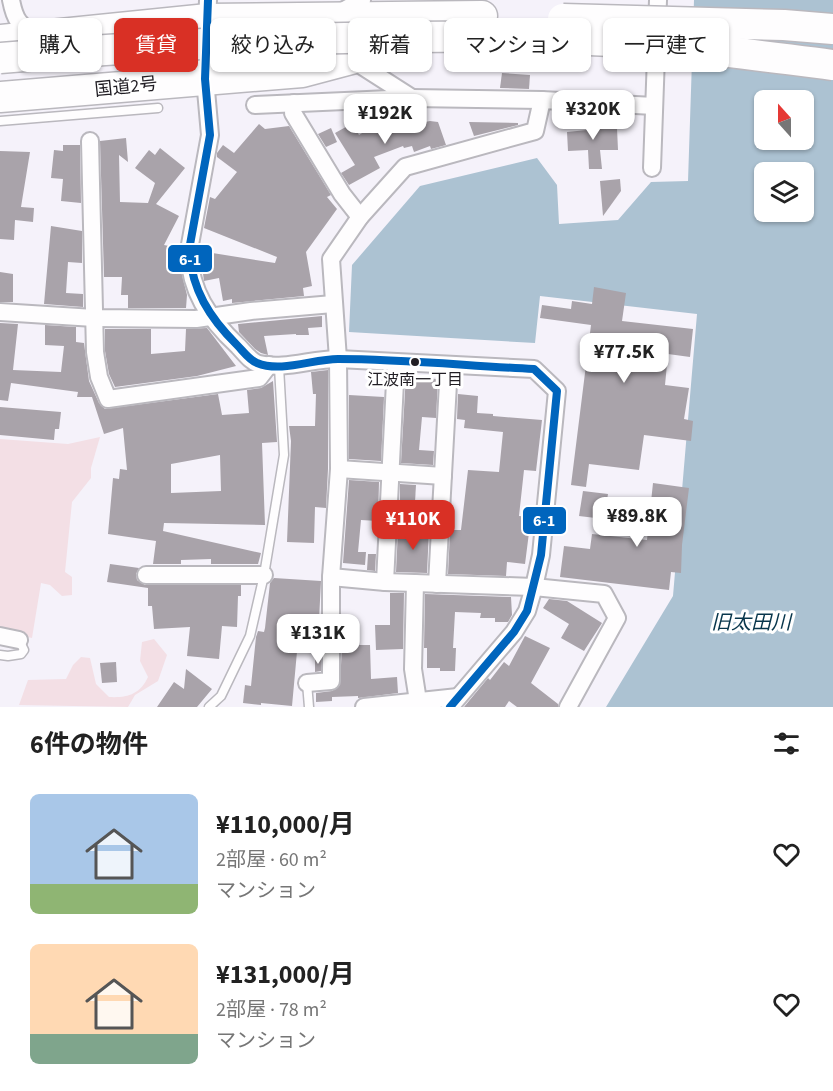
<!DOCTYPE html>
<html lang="ja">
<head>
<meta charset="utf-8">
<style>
	body { margin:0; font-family:"Source Sans 3","Noto Sans JP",sans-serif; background:#f6f6f6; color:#222; height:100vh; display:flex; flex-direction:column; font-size:22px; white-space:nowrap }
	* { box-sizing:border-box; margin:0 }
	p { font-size:20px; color:#767676 }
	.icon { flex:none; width:33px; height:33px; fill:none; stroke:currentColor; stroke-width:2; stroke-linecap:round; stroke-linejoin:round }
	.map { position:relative; height:707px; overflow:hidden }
	.panel { display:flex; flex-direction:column; background:#fff; flex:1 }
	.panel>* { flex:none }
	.banner { position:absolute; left:18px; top:18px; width:798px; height:54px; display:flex; gap:12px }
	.needle { width:39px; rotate:339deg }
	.fabs { position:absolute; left:754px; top:90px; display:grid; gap:12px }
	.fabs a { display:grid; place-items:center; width:60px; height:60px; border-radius:9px; background:#fff; box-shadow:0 2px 4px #0004; font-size:30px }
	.price { position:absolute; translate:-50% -51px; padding:0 14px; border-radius:12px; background:#fff; color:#222; font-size:20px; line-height:39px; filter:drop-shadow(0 2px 3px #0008) }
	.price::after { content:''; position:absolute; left:50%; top:36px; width:18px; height:14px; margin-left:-9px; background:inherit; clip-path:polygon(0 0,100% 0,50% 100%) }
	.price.on { background:#d93025; color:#fff }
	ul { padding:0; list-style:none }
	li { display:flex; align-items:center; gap:18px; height:150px; padding:0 30px }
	li span { display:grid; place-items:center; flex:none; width:168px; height:120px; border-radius:9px; color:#555 }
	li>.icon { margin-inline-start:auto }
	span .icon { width:72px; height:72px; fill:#fffc; stroke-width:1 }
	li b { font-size:26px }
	h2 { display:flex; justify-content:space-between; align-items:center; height:72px; padding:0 30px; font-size:26px }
	.tag { padding:0 21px; border-radius:9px; background:#fff; box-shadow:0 2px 4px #0004; font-size:21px; line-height:54px }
	.tag.on { background:#d93025; color:#fff }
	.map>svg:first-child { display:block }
	.green { fill:#f3dfe5 }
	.water { fill:#acc2d2; fill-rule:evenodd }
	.building { fill:#a9a3aa; fill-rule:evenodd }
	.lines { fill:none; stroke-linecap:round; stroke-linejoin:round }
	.lane-casing { stroke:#bab8be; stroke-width:11 }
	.street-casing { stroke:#bab8be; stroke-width:20 }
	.highway-casing { stroke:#bab8be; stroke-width:33 }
	.lane { stroke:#fefdfe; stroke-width:8 }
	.street { stroke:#fefdfe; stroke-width:16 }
	.highway { stroke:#fefdfe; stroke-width:30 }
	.highway-bridge-casing { stroke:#bab8be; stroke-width:33; stroke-linecap:butt }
	.highway-bridge { stroke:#fefdfe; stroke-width:30 }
	.bus-1-casing { stroke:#fff; stroke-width:12 }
	.bus-1 { stroke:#0065bd; stroke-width:8 }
	.bus-dot { fill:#211e24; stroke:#fff; stroke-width:2 }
	.labels { text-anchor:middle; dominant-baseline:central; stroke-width:6; stroke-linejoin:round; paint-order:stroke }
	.bus-label { font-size:16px; fill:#211e24; stroke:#fff }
	.street-label { font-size:18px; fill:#211e24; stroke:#fff }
	.water-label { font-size:20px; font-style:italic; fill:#08364c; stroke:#fff }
	.line-badge { stroke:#fff; stroke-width:2 }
	.badge-label { font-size:16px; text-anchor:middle; font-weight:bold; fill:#fff }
</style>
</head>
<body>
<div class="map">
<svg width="833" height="707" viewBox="0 0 833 707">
	<rect width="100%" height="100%" fill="#f5f2fa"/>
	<g class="green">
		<polygon points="100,437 91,468 91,478 72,502 65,572 72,577 72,595 62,596 50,585 41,583 32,638 0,631 0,439 68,444"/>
		<path d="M154,639L167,655L158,681L135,695L128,707L19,705L28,680L66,679L73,665L81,657L90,658L96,684L109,697C126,698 140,695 148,677L140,661L142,642Z"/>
	</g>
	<path class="water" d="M694,0H833V707H606L673,596L697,314L540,296L535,343L349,332L352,265L420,186L537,158L557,185L559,224L618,220L651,182L688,181ZM765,100H804V140H765ZM765,172H804V212H765Z"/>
	<g class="building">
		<polygon points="502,73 530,75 529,89 500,88"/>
		<polygon points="599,117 599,129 617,128 618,150 600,150 602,169 589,169 588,150 568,151 567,132 587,130 586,118"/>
		<polygon points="430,121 438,122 446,145 431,149 430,146 414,152 412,146 404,148 403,146 374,157 380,168 349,185 341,173 355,165 335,133 353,123 359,135 373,126 377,132 405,122 406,126"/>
		<polygon points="469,122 518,123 518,125 474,136"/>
		<polygon points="259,124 265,129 289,126 331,195 327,197 337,209 306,252 312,286 303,288 304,296 232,303 232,299 223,301 219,278 204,281 200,251 275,263 277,257 204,228 210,197 215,199 237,172 217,157 217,153 223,145 234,153"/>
		<polygon points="331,128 337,142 326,147 318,134"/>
		<polygon points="126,138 128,162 119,155 120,202 148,203 155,183 135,168 149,150 155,155 160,148 185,168 156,204 179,216 164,245 179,248 180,267 187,295 186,308 128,308 128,295 121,295 122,277 104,277 100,141"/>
		<polygon points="63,145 80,145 81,203 61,201 63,179 51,178 54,150 63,151"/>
		<polygon points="0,151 30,152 21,207 34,208 33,222 15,220 14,240 0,239"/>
		<polygon points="620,179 621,191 603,216 600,181"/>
		<polygon points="51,226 82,231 82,263 68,262 66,293 83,294 83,307 44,304"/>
		<polygon points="0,272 13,274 13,302 0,302"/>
		<polygon points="594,287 626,293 622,321 693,329 690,357 668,354 665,385 689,388 684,419 693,421 691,441 644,435 639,470 589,464 586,487 571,485 591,325 540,318 542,305 571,309 572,301 592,304"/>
		<polygon points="322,316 322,327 308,328 309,335 296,335 296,334 264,336 268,355 261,353 255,349 239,332 238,324"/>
		<path d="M0,323L18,324L13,370L61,372L64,346L45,345V325L76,327V342L84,343L89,381L99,403L105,409L218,394L222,415L249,413L247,390L261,388L273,381L277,442L262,443L265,525L164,523L163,531L261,553L258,564H211V559L181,560V564H153L156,541L108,534L113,478L119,479L120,469L127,470L123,428L104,434L92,397H77L78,392L11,383L8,401L0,400ZM220,455L221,491L171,493V464Z"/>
		<polygon points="207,328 236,366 197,376 115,387 109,374 105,351 105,329 151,329 151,354 185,351 186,329"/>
		<polygon points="328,370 328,469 326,508 315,507 314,543 287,542 291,441 289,426 315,426 316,394 313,394 311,372"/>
		<polygon points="406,374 424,376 423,378 438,379 436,418 422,417 419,450 434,451 433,465 401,463"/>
		<polygon points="458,394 478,396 477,413 493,414 493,416 542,420 536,471 524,470 519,516 531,517 525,564 507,562 506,576 448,574 450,532 453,532 453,530 461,530 468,470 499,472 503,432 464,428 465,420 457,419"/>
		<polygon points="349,395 384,397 381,461 349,459"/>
		<polygon points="0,407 61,412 59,429 55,429 54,440 0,435"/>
		<polygon points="349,480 379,482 378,521 361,520 358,552 366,552 365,565 343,563"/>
		<polygon points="653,483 689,488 682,545 681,573 671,572 669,590 560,577 564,546 590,549 592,534 647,540"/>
		<polygon points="400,484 416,485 415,502 400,501"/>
		<polygon points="583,491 608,494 604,519 579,516"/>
		<polygon points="416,529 429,530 427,573 396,572 398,530 416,531"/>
		<polygon points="368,554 376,554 375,571 367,570"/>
		<polygon points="110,564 139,568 136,574 137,580 145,585 241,585 241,596 238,596 237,627 222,626 219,659 187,656 190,627 154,629 152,606 148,606 148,588 107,582"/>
		<polygon points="274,578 321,581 319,620 300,619 292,706 261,703 261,705 243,703 245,685 251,686 256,637 258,631 264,632 265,628 270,583"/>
		<polygon points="390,593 404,593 403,649 376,650 375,625 390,625"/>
		<polygon points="425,594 511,597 512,615 508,622 495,622 495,618 480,618 481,613 455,612 453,648 456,648 455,671 440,671 440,668 427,668 427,648 424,648"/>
		<polygon points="549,599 567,601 602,623 584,651 561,638 569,624 543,608"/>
		<polygon points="525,636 550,648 531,683 558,704 558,707 517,707 509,701 505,707 464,707 488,678 490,680 504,662 509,666"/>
		<polygon points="342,645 370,645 371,679 397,677 398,693 358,698 358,696 332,697 332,701 316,702 316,693 332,691 340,685"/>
		<polygon points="315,658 321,659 321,671 315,672"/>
		<polygon points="116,662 117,682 102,683 100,663"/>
		<polygon points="186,669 212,689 197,707 157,707 174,682 184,689"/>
	</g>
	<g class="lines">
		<defs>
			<g id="lane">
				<polyline points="0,121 158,108"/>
				<polyline points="0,655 8,656 21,654 24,650 19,640"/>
				<polyline points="307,683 309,707"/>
				<polyline points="209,707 221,696 250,636 264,575 284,455 279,367"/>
			</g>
			<g id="street">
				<path d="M11,0C15,21 19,24 36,36"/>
				<path d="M208,0L205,79L210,135L189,250C189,290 209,319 238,346C244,352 251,362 259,364C285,370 311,359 338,359L534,369L557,391L541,555L534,587L527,611L514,632L450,707"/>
				<polyline points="339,13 362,0"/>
				<polyline points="351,59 412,98"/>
				<polyline points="294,103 293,113 342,194 360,217"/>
				<polyline points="255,105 412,98 542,100 654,106"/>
				<polyline points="90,141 95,352 99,377 108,399 259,378 269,365"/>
				<polyline points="652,168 658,0"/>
				<polyline points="0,312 94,318 196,319 251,311 333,304"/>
				<polyline points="339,469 443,476"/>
				<polyline points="146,575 264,575"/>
				<polyline points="331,577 385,582 534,587 604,594 617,618 568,707"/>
				<polyline points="385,582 396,362"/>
				<polyline points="415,583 413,669 418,701"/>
				<polyline points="437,584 449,365"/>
				<polyline points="0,636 19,640"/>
				<polyline points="307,683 331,681 331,577 339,469 338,359 331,259 360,217 405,167 535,131 542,100"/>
				<polyline points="364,707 458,697"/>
			</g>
			<g id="highway">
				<polyline points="0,40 208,19 482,16"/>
				<polyline points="0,97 302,72 351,59 405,38"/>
			</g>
		</defs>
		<use href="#lane" class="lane-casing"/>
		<use href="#street" class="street-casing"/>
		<use href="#highway" class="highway-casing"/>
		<use href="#lane" class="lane"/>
		<use href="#street" class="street"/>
		<use href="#highway" class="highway"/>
		<defs>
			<g id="highway-bridge">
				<polyline points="563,19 784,25 833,29"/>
				<path d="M0,58C196,42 393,31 589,40C671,43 752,55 833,65"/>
			</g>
		</defs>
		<use href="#highway-bridge" class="highway-bridge-casing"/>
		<use href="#highway-bridge" class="highway-bridge"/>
		<defs>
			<path id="bus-1" d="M208,0L205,79L210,135L189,250C192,290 209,317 237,345C243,351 249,360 257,363C281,373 313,359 338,359C403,359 469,366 534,369L557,391L541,555L527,611L514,632L450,707"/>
		</defs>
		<use href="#bus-1" class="bus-1-casing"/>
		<use href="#bus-1" class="bus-1"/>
	</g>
	<circle class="bus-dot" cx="415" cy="362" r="5"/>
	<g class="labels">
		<g class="bus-label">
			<text x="415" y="380">江波南一丁目</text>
		</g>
		<g class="street-label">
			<text transform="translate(126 87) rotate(-6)">国道2号</text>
		</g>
		<g class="water-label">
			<text x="751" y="623">旧太田川</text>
		</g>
	</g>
	<g class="line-badge">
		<rect x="167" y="244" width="46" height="29" rx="6" fill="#0065bd"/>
		<rect x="522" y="506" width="45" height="29" rx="6" fill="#0065bd"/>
	</g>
	<g class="badge-label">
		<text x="190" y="265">6-1</text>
		<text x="544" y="526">6-1</text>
	</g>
</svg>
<div class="fabs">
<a><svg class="needle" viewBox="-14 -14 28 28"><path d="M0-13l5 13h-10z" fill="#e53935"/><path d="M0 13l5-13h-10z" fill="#767676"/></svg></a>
<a><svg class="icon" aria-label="layers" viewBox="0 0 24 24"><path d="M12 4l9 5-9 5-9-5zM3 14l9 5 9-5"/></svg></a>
</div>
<b class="price" style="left:593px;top:141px">¥320K</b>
<b class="price" style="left:385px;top:145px">¥192K</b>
<b class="price" style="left:624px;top:384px">¥77.5K</b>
<b class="price" style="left:637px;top:548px">¥89.8K</b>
<b class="price on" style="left:413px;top:551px">¥110K</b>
<b class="price" style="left:318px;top:665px">¥131K</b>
<div class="banner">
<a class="tag">購入</a>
<a class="tag on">賃貸</a>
<a class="tag">絞り込み</a>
<a class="tag">新着</a>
<a class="tag">マンション</a>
<a class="tag">一戸建て</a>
</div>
</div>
<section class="panel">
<h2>6件の物件<svg class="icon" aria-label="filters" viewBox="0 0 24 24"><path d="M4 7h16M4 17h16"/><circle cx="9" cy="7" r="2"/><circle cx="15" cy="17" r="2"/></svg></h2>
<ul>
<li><span style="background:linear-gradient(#a9c7e8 75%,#8fb573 0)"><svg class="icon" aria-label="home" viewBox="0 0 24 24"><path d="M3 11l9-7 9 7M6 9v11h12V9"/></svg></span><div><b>¥110,000/月</b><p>2部屋 · 60 m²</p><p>マンション</p></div><svg class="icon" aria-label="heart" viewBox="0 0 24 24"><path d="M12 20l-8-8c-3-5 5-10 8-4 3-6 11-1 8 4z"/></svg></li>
<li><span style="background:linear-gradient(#ffd9b3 75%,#7fa58c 0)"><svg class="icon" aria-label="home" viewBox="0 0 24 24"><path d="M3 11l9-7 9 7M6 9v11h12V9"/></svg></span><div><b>¥131,000/月</b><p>2部屋 · 78 m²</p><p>マンション</p></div><svg class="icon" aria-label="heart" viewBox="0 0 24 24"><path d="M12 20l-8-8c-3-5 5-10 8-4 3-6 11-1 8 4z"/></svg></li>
</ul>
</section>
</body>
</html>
